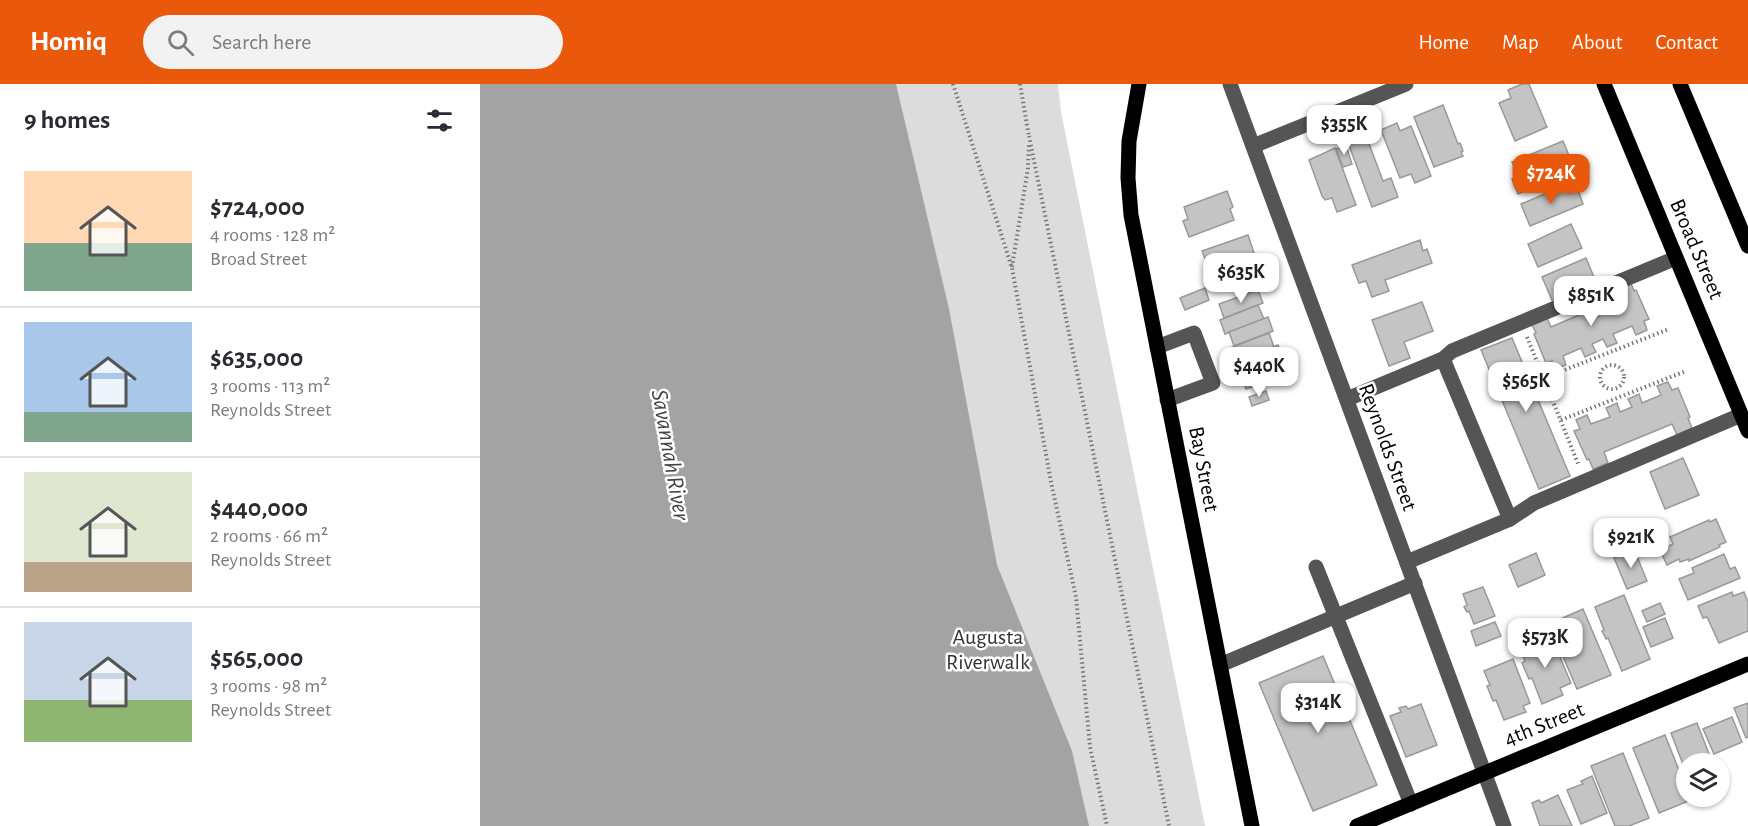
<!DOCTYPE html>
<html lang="en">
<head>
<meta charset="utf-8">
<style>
	body { margin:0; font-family:"Alegreya Sans",sans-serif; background:#f2f2f3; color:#2b2b33; height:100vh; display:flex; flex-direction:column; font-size:22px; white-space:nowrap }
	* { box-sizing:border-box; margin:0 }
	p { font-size:20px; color:#7c7c81 }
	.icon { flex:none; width:33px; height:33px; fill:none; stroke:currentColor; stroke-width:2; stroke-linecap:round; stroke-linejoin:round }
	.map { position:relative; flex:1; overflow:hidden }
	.details { display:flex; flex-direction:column; background:#fff; width:480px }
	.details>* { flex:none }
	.tools { position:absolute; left:1196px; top:669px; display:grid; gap:12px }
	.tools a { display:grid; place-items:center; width:54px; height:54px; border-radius:50%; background:#fff; box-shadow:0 2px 4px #0004; font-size:30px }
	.price { position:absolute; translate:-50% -51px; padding:0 14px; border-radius:12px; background:#fff; color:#222; font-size:20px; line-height:39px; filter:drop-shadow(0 2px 3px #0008) }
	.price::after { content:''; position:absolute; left:50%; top:36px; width:18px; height:14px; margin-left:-9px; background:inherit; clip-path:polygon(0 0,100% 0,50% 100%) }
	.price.active { background:#ea580c; color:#fff }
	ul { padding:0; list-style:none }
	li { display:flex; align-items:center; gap:18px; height:150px; padding:0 24px }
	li+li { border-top:2px solid #e1e1e2 }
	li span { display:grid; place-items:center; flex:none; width:168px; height:120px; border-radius:0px; color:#555 }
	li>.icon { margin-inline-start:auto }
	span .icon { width:72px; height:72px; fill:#fffc; stroke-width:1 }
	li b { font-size:26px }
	h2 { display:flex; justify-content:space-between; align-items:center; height:72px; padding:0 24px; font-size:26px }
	header { display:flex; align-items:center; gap:36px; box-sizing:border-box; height:84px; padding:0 30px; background:#ea580c; color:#fff }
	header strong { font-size:28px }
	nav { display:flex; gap:33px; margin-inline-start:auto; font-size:21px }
	.search { width:420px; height:54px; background:#f2f2f3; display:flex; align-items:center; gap:15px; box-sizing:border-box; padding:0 21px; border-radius:33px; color:#7c7c81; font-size:22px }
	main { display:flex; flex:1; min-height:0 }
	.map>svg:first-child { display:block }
	.green { fill:#dcdcdc }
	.water { fill:#a3a3a3 }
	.building { fill:#c4c4c4; stroke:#999; stroke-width:1.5 }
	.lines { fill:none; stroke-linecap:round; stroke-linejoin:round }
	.path { stroke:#777; stroke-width:4; stroke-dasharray:1.5 3; stroke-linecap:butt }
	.minor { stroke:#555; stroke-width:15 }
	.major { stroke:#000; stroke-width:15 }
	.labels { text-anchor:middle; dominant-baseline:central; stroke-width:5; stroke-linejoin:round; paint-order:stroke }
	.street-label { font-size:22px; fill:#000; stroke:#fff }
	.park-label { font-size:22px; fill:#333; stroke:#fff }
	.water-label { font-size:24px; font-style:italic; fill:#444; stroke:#fff }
</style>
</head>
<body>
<header>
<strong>Homiq</strong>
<div class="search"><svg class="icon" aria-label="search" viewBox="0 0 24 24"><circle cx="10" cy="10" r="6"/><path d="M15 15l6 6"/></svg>Search here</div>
<nav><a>Home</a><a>Map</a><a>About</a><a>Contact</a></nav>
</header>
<main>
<section class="details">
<h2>9 homes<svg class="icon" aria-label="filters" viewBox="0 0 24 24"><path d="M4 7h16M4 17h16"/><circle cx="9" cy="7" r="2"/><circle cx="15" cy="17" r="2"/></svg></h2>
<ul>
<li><span style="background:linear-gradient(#ffd9b3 60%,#7fa58c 0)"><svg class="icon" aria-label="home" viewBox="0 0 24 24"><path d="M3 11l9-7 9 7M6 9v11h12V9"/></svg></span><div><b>$724,000</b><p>4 rooms · 128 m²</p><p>Broad Street</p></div></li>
<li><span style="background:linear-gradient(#a9c7e8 75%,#7fa58c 0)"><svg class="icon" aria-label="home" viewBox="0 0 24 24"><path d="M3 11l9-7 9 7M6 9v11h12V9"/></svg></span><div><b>$635,000</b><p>3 rooms · 113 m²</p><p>Reynolds Street</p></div></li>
<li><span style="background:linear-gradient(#dfe7d0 75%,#b9a48a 0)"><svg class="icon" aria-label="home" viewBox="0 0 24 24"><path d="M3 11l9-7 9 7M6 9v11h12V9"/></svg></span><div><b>$440,000</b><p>2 rooms · 66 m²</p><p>Reynolds Street</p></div></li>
<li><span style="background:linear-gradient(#c9d6e8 65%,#8fb573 0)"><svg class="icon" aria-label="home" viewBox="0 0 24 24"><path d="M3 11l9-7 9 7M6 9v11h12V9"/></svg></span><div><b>$565,000</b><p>3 rooms · 98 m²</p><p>Reynolds Street</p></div></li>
</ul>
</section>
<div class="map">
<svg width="1268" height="742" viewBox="0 0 1268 742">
	<rect width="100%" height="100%" fill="#fff"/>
	<polygon class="green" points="263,0 578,0 581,28 725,742 339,742"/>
	<polygon class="water" points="0,0 416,0 469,225 517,481 592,667 609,742 0,742"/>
	<g class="building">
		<polygon points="1042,0 1049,0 1067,43 1035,57 1019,19 1031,14 1028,6"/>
		<polygon points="963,21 978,60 980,59 983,67 981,68 983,72 954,83 934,33"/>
		<polygon points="917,39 920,47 931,42 951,92 935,99 931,90 920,94 901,46"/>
		<polygon points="885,49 903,97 911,94 918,113 892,123 867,56"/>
		<polygon points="1083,57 1095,86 1038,110 1032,95 1038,92 1032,78"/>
		<polygon points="866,62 872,80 863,83 856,65"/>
		<polygon points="855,64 876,121 857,128 852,114 845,116 842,112 829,76"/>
		<polygon points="1086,101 1090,109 1098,106 1103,120 1050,142 1041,120"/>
		<polygon points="747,107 753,123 750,125 754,136 709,153 703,137 708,135 704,123"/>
		<polygon points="1091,140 1102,164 1058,183 1048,160"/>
		<polygon points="768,151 774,169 767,172 770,181 733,195 722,167"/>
		<polygon points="940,156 943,167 947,165 952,179 905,196 909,207 892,213 886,197 879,199 872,181"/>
		<polygon points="1106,174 1116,198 1072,216 1062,193"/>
		<polygon points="1150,197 1154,207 1156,206 1169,235 1164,237 1167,246 1156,251 1152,242 1133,250 1137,259 1127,263 1123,255 1112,260 1116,268 1105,273 1101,264 1083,272 1086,281 1075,285 1072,277 1066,279 1054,250 1056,249 1051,239 1066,232 1071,243 1139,214 1135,203"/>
		<polygon points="725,204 729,216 705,226 700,214"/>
		<polygon points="778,206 783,219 744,234 739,220"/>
		<polygon points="942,218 953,247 924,258 930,274 909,282 892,236"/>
		<polygon points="778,221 784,235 745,250 740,236"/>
		<polygon points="788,233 793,247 754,262 749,248"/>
		<polygon points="789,249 794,263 755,277 750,264"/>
		<polygon points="1032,254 1090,392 1059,405 1001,266"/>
		<polygon points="798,261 804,275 765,290 760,276"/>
		<polygon points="800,277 805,291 766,305 761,292"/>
		<polygon points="1188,298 1192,306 1198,304 1210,333 1208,334 1212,344 1197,351 1192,340 1124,368 1128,379 1113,385 1109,375 1107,376 1094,347 1100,345 1096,336 1107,331 1111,340 1130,333 1126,324 1137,319 1140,328 1152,323 1148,315 1159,310 1162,319 1181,311 1177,302"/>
		<polygon points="786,307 789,316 772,322 769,313"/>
		<polygon points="1203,374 1219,411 1185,425 1170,388"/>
		<polygon points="1236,435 1246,458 1239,461 1240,463 1209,477 1209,475 1200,478 1199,475 1187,481 1180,466 1193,460 1190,453 1229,436 1230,438"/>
		<polygon points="1142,440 1151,460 1132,468 1124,449"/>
		<polygon points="1154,465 1167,497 1147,505 1134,474"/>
		<polygon points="1056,469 1065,491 1038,503 1029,481"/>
		<polygon points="1244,470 1250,485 1255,483 1260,494 1208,516 1199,495 1214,489 1212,484"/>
		<polygon points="1003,503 1015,532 994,540 989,527 987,528 984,523 987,521 983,510"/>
		<polygon points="1252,508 1253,512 1264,508 1268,518 1268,547 1239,559 1227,533 1223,534 1218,522"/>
		<polygon points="1144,511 1170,575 1142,587 1128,554 1126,555 1122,547 1124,546 1115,523"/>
		<polygon points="1180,519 1185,530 1167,538 1162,527"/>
		<polygon points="1103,525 1131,591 1097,605 1069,540"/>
		<polygon points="1185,534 1193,554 1171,563 1163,543"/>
		<polygon points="1015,538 1021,552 996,562 991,547"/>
		<polygon points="1071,552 1091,599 1080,604 1083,611 1062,620 1052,594 1049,595 1042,579 1045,577 1040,565"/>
		<polygon points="843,572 897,701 833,727 779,599"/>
		<polygon points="1033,575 1050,619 1043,622 1046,628 1024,636 1016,616 1013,617 1007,602 1010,601 1004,587"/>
		<polygon points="1268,619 1268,653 1266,654 1254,624"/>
		<polygon points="941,620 957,661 926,673 910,632 921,628 919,624 926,622 928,625"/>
		<polygon points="1252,633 1262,658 1234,670 1223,645"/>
		<polygon points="1217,639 1233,680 1206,680 1206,688 1191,649"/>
		<polygon points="1185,651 1206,704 1206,712 1210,712 1211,716 1179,729 1153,664"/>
		<polygon points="1143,669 1169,734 1149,742 1135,742 1111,682"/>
		<polygon points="1112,692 1127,729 1101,740 1087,706 1103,700 1101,697"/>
		<polygon points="1078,711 1092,742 1060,742 1052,719 1059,716 1061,719"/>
	</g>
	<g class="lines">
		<g class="path">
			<polyline points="473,0 532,184 571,398 596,513 610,663 627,742"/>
			<polyline points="540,0 549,53"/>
			<polyline points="549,52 689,742"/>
			<polyline points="532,183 548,84 549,60"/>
			<polyline points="1047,253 1099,382"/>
			<circle cx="1132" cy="293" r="12"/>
			<polyline points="1064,294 1189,245"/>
			<polyline points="1081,336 1206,287"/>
		</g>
		<g class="minor">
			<polyline points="750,0 1024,742"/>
			<polyline points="773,62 926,0"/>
			<polyline points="677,263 714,249 733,299 687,316"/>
			<polyline points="963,275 972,267 1196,174"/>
			<polyline points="867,315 963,275 1030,435 927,478"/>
			<polyline points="1030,435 1054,419 1261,331"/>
			<polyline points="836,483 931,720"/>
			<polyline points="740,581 935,499"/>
		</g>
		<g class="major">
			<polyline points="659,0 649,57 648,94 651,131 772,742"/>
			<polyline points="1124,0 1268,347"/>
			<polyline points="1200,0 1268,162"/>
			<polyline points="877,742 1268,580"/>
		</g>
	</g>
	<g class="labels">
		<g class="street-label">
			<text transform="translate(1217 165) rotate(67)">Broad Street</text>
			<text transform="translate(908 363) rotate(70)">Reynolds Street</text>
			<text transform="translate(724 385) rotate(79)">Bay Street</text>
			<text transform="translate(1064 640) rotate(-22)">4th Street</text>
		</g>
		<g class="park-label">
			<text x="508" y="553">Augusta<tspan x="508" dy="25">Riverwalk</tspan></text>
		</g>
		<g class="water-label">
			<text transform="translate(190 371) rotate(80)">Savannah River</text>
		</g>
	</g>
</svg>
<div class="tools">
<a><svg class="icon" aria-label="layers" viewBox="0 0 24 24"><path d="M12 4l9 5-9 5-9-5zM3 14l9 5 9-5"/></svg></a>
</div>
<b class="price" style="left:864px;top:72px">$355K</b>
<b class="price active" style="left:1071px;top:121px">$724K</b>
<b class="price" style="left:761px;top:220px">$635K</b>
<b class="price" style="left:1111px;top:243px">$851K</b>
<b class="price" style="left:779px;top:314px">$440K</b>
<b class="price" style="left:1046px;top:329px">$565K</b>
<b class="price" style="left:1151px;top:485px">$921K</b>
<b class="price" style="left:1065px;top:585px">$573K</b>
<b class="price" style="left:838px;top:650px">$314K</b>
</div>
</main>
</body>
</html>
